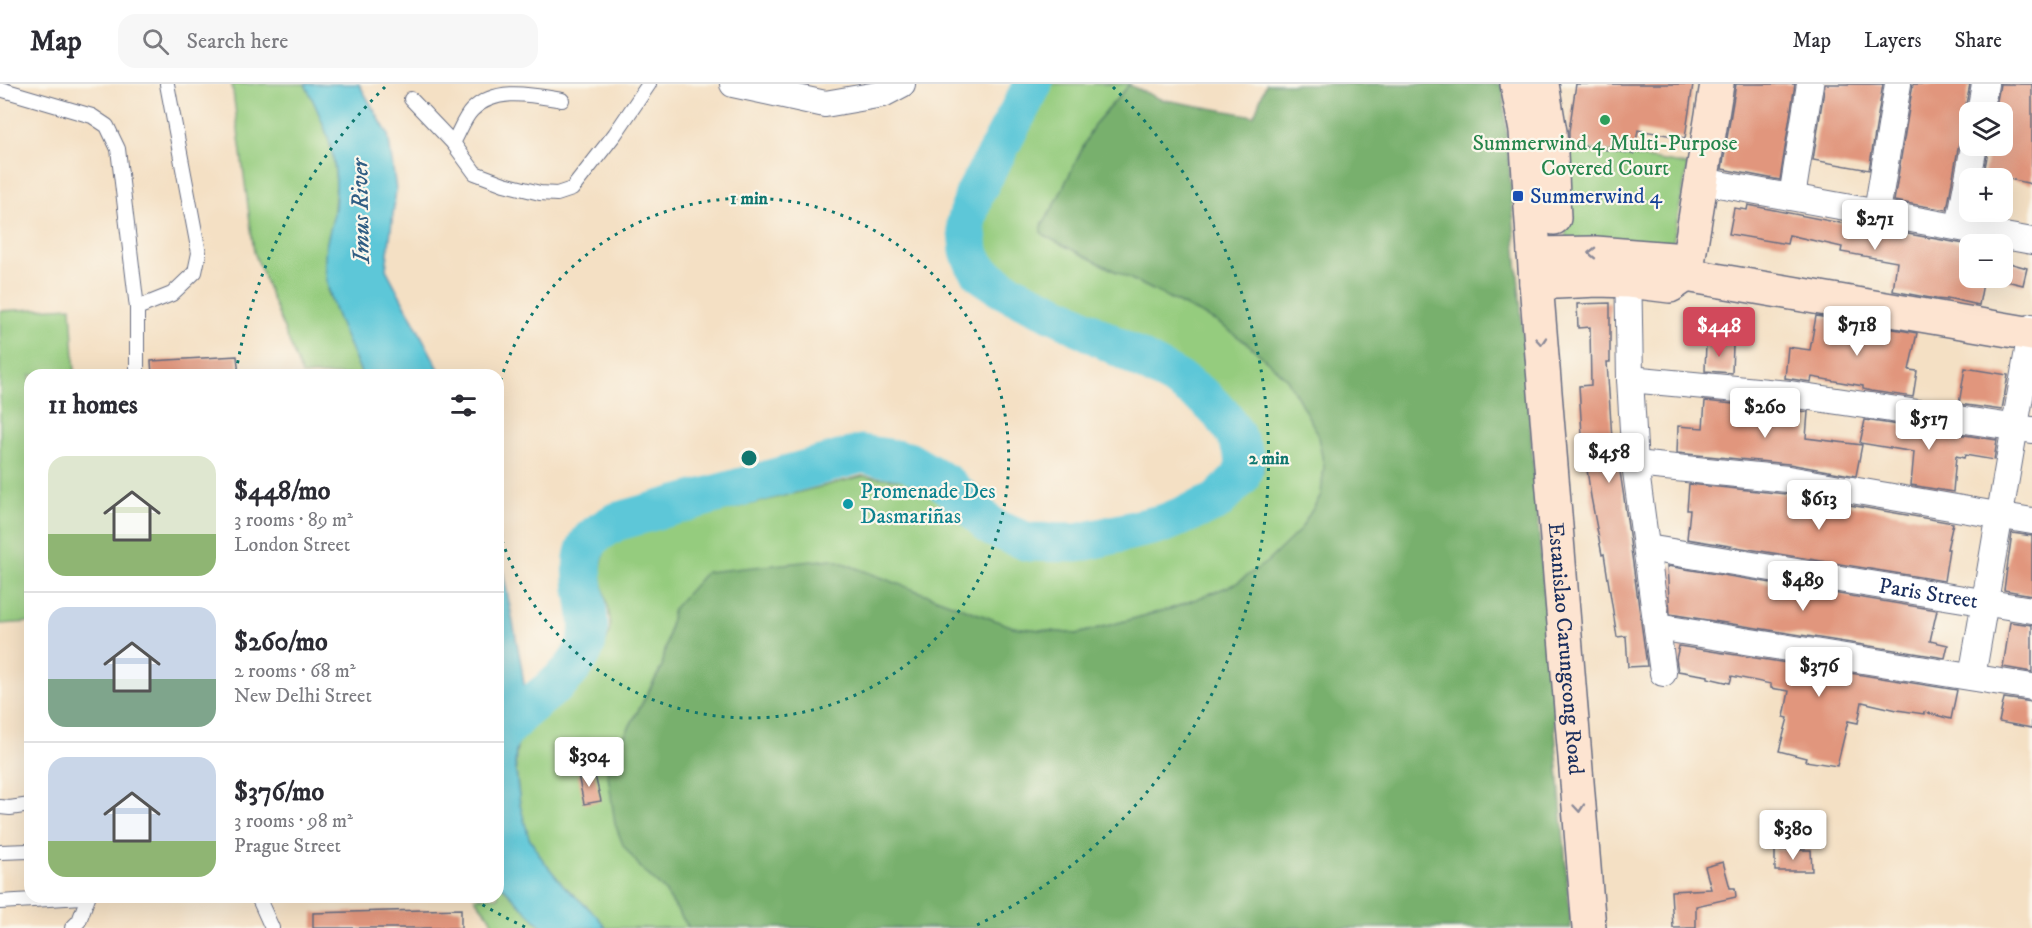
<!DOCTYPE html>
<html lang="en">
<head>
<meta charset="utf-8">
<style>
	body { margin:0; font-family:"IM FELL DW Pica",serif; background:#f7f7f7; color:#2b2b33; height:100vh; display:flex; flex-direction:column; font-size:22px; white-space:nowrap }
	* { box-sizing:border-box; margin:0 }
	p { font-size:20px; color:#7c7c81 }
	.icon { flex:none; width:33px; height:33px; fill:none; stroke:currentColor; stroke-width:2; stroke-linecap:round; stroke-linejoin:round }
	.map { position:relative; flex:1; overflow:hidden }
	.details { position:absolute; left:24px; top:285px; width:480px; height:534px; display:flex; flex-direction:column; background:#fff; border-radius:18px; box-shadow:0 6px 24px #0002 }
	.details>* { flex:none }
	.controls { position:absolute; left:1959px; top:18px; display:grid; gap:12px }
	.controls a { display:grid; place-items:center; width:54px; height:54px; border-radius:12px; background:#fff; box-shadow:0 6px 24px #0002; font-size:30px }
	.price { position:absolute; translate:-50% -51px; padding:0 14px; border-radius:6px; background:#fff; color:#222; font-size:20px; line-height:39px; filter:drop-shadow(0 2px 3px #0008) }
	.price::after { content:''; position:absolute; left:50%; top:36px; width:18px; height:14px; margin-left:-9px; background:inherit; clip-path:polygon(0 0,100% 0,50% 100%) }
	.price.active { background:#d1495b; color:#fff }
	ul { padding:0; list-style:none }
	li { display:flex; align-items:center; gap:18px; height:150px; padding:0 24px }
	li+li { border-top:2px solid #e1e1e2 }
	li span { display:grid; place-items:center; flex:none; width:168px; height:120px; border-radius:18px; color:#555 }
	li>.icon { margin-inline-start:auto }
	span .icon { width:72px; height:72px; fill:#fffc; stroke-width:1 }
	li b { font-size:26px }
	h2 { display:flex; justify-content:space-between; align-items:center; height:72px; padding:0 24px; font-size:26px }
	header { display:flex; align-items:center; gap:36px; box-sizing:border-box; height:84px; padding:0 30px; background:#fff; border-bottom:2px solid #e1e1e2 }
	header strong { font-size:28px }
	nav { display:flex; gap:33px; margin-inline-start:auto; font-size:21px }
	.search { width:420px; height:54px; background:#f7f7f7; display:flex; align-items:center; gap:15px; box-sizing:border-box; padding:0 21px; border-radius:18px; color:#7c7c81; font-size:22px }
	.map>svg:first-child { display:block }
	.green { fill:#95cc7e; stroke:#587e6e; stroke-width:1.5 }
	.forest { fill:#78b06d; stroke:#4a7066; stroke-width:1.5 }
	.water { fill:#5dc7d8; stroke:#3c7b9b; stroke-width:1.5 }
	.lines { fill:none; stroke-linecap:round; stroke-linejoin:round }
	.river { stroke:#5dc7d8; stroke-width:39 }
	.building { fill:#e1967d }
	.lane-casing { stroke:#676d82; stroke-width:16 }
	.street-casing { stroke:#676d82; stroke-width:28 }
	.secondary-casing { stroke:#676d82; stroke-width:36 }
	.lane { stroke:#fff; stroke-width:14 }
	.street { stroke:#fff; stroke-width:26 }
	.secondary { stroke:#fde4d1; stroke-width:33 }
	.oneway { stroke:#8c8a98 }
	.ring { fill:none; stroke:#0f766e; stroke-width:3; stroke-dasharray:3 6 }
	.leisure-dot { fill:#2e9e5b; stroke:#fbf7ec; stroke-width:2 }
	.transit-dot { fill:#1a4fb4; stroke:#fbf7ec; stroke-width:2 }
	.culture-dot { fill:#0f9aa8; stroke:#fbf7ec; stroke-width:2 }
	.labels { text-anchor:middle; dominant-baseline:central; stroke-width:4.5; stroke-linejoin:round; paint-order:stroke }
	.leisure-label { font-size:22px; fill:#27864d; stroke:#fbf7ec }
	.transit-label { font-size:22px; fill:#164399; stroke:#fbf7ec; text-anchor:start }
	.culture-label { font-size:22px; fill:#0d838f; stroke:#fbf7ec; text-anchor:start }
	.street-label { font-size:22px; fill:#1b2f5e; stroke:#fbf7ec }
	.water-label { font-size:24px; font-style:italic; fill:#2f5d83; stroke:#fbf7ec }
	.centre { fill:#0f766e; stroke:#fbf7ec; stroke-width:3 }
	.ring-label { font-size:18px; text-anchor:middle; font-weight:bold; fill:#0f766e; stroke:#fbf7ec; stroke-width:4.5; stroke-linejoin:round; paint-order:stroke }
</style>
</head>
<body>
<header>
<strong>Map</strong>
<div class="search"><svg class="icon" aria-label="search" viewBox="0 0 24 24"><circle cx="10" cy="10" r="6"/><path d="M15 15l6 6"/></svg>Search here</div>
<nav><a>Map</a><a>Layers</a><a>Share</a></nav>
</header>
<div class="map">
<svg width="2032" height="844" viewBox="0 0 2032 844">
	<rect width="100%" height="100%" fill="#fbf7ec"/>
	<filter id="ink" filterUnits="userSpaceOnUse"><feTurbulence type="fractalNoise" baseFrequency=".0167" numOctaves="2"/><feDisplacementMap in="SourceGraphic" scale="12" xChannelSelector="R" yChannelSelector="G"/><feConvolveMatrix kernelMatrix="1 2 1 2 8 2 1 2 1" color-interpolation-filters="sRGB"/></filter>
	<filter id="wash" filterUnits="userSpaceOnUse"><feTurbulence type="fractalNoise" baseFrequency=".008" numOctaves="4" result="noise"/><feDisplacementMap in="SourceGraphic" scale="24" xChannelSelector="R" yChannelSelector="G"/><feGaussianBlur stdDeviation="1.35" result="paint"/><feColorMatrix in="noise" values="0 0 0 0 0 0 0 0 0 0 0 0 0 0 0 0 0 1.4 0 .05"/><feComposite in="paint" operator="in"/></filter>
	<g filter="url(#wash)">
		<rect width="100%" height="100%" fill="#f4e0c4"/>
		<g class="green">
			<polygon points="232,0 305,0 323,35 333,69 336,99 328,208 362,291 302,291 254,168"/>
			<path d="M1049,0H1130L1094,41L1054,122L1041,142V148L1047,153L1217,238L1248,260L1287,295L1317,348L1324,382L1321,411L1300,447L1267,478L1235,500L1173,524L1077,550L1013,543L832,475L673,525L662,582L607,684L640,783L664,806L689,844H606C594,828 579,816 564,802C551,789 536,772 529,755C521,737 519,715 517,696C513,668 515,655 537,635C563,612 596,589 608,553C615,531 601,508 601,486C601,478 604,471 606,463L625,452L863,392L904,396L937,412L971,446L987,459L1007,467L1037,473L1080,471L1163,456L1201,444L1225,429L1254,400L1263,388L1264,374L1249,342L1233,321L1216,304L1187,283L1075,223L1017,196L994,180L983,164L980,140L989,116Z"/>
			<polygon points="1560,60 1688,81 1673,158 1566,156"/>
			<polygon points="71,223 75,291 30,291 30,538 0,540 0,227"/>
			<polygon points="498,798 543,844 492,844 491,835 474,813 498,813"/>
		</g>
		<polygon class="forest" points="1266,0 1500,0 1503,5 1571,844 689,844 664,806 640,783 623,761 615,740 607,684 662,583 673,525 706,488 832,475 1013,543 1077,550 1173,524 1235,500 1267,478 1300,446 1321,411 1324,382 1317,348 1287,295 1248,260 1217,238 1047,153 1041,148 1041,143 1054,122 1094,41 1129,1 1160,15 1254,32"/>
		<g class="water">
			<path d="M305,0H359L388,50L396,106L386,185L442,291H362C347,254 324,214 325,173C325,157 333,140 335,123C340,76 326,42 305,0Z"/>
			<polygon points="498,452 501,477 521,580 530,641 516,661 515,681 520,721 529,754 544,778 564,802 596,831 606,844 543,844 498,798"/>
		</g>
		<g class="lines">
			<path class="river" d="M498,655C505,647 512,638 519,631C544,608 577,591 587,557C595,526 569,480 592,454C598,448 608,443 615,438L861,370L908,377L947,400L993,444L1028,458L1077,459L1165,439L1216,418L1240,394L1244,384L1245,373L1235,350L1223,332L1205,314L1177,295L1066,235L1010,209L982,190L974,179L969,167L966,138L974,111L1033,0"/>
		</g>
		<g id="blocks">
			<g class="building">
				<polygon points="1576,0 1693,0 1685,54 1638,46 1634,70 1569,60 1569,47"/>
				<polygon points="1736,0 1795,0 1780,96 1722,85"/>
				<polygon points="1825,0 1883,0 1869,86 1813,76"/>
				<polygon points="1913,0 1970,0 1965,25 1967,35 1965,51 1959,59 1947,126 1894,117"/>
				<polygon points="2000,0 2032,0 2032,100 2005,94 1983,94 1989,62 2002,62 2002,28 1995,28"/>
				<polygon points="1748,121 1871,145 1880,145 1970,161 1970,194 1984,194 1979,221 1947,214 1947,216 1936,215 1893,207 1897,178 1841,168 1842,163 1789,151 1787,160 1729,150 1734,124 1747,126"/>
				<polygon points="2002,177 2027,184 2023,201 2002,196"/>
				<polygon points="1610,219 1610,278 1607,278 1612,355 1615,355 1624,414 1647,582 1628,583 1626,552 1617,553 1604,470 1602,471 1591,413 1582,351 1579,302 1591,301 1590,243 1578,244 1577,220"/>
				<polygon points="1816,232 1917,249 1909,286 1917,287 1913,313 1871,307 1863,305 1863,302 1812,293 1811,298 1785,294 1788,263 1810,266"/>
				<polygon points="1706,259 1733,261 1732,289 1705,287"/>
				<polygon points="237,272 239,291 152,291 151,277"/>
				<polygon points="1965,284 2008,291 2002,326 1959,320"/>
				<polygon points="1705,317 1808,328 1806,354 1862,361 1856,392 1789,380 1677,369 1678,342 1703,344"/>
				<polygon points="1865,336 1997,356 1994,376 1965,371 1964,374 1956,372 1953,408 1911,401 1914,368 1860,359"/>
				<polygon points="1689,400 1786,410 1953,439 1947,465 1949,465 1944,497 1687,455 1690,426 1687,426"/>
				<polygon points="2012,449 2032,452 2032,511 2004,506"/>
				<polygon points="1667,482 1937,526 1930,557 1948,561 1945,574 1670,530"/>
				<polygon points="2010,538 2032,541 2032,588 2003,583"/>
				<polygon points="1679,562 1957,606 1951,635 1924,628 1924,630 1897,626 1862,618 1858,639 1848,637 1837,682 1805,677 1806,674 1779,667 1788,634 1784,633 1789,607 1771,604 1771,600 1732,592 1730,599 1708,594 1708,592 1678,587 1676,575"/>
				<polygon points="2004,614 2032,618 2032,644 1999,638"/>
				<polygon points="594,687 601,717 584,720 578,691"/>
				<polygon points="1775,766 1811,766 1812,787 1775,787"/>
				<polygon points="1723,778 1730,804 1735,804 1736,813 1696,822 1696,844 1673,844 1671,807 1711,805 1705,783"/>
				<polygon points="461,825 461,844 313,844 313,829"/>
			</g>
		</g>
	</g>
	<g filter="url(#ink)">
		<use href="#blocks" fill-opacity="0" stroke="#676d82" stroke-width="1.5"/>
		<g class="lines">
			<defs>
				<g id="lane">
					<polyline points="0,5 92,32 107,42 118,65 137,224 137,291"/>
					<polyline points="411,15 453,59 475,89 504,100 540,109 557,110 572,105 615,50 649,0"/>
					<path d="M453,59C459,49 464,34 472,26C496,2 532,11 562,16"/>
					<polyline points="137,224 172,210 195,188 199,169 167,0"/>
					<polyline points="0,723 10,724 30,721"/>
					<polyline points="0,768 30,767"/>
					<polyline points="258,813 272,844"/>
					<polyline points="0,818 82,813"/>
					<polyline points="72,844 79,837 88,813"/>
				</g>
				<g id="street">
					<polyline points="733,0 825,20 883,10 902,0"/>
					<polyline points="1980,28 1985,0"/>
					<polyline points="1702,97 2032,157"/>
					<polyline points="1792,113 1810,0"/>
					<polyline points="1877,128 1898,0"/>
					<polyline points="1959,143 1974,62"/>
					<polyline points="1628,180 1630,295 1635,380 1663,589"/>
					<polyline points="1630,295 1790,310 2032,346"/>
					<polyline points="1635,380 1788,395 2032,437"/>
					<path id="s1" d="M1647,464L2032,526"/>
					<polyline points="1657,543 2032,603"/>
					<polyline points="1972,593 2032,243"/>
				</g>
				<g id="secondary">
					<path id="s2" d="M1517,0L1526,47L1536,199L1589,844"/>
					<polyline points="1542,0 1550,48 1554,134"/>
					<polyline points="1534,170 1596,169 1672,175 1686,191 2032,250"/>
					<polyline points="1686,191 1717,0"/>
					<polyline points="1536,199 1598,196 1629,197 1670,202 1686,191"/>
				</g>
			</defs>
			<use href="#lane" class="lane-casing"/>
			<use href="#street" class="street-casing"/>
			<use href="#secondary" class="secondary-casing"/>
			<use href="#lane" class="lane"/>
			<use href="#street" class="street"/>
			<use href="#secondary" class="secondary"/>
		</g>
		<defs><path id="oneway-chevron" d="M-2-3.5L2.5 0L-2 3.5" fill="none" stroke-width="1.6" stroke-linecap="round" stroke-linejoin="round" transform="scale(1.5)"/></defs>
		<g class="oneway">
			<use href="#oneway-chevron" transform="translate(1592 169) rotate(-179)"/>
			<use href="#oneway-chevron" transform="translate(1541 257) rotate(85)"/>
			<use href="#oneway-chevron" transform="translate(1579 724) rotate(85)"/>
		</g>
	</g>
	<g class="ring">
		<path d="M498 305A260 260 0 1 1 498 443"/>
		<path d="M525 843A520 520 0 0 1 473 815M236 288A520 520 0 0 1 385 3M1113 3A520 520 0 0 1 973 843"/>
	</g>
	<circle class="leisure-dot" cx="1605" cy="36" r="6"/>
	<rect class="transit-dot" x="1512" y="106" width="12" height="12" rx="3"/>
	<circle class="culture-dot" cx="848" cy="420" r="6"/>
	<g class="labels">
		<g class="leisure-label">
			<text x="1605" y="59">Summerwind 4 Multi-Purpose<tspan x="1605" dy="25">Covered Court</tspan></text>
		</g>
		<g class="transit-label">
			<text x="1530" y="112">Summerwind 4</text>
		</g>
		<g class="culture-label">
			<text x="860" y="407">Promenade Des<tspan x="860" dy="25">Dasmariñas</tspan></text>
		</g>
		<g class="street-label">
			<text stroke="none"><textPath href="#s1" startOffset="285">Paris Street</textPath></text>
			<text stroke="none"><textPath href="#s2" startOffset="567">Estanislao Carungcong Road</textPath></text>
		</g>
		<g class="water-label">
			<text transform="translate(361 127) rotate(-91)">Imus River</text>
		</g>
	</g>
	<circle cx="749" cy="374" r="9" class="centre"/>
	<g class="ring-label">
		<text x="749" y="120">1 min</text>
		<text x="1269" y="380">2 min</text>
	</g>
</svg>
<div class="controls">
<a><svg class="icon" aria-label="layers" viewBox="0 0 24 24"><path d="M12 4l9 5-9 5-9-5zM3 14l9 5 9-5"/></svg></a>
<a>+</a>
<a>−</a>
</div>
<b class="price" style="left:1875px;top:167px">$271</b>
<b class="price" style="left:1857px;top:273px">$718</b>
<b class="price active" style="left:1719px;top:274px">$448</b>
<b class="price" style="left:1765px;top:355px">$260</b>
<b class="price" style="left:1929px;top:367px">$517</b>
<b class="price" style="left:1609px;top:400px">$458</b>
<b class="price" style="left:1819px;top:447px">$613</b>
<b class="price" style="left:1803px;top:528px">$489</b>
<b class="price" style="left:1819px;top:614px">$376</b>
<b class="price" style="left:589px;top:704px">$304</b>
<b class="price" style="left:1793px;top:777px">$380</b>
<section class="details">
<h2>11 homes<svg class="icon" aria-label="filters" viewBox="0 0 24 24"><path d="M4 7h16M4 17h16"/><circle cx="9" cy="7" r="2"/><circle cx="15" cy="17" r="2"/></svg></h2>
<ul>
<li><span style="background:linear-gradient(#dfe7d0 65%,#8fb573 0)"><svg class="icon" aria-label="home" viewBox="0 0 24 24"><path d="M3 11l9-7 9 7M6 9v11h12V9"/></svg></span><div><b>$448/mo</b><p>3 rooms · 89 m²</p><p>London Street</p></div></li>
<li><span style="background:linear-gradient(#c9d6e8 60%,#7fa58c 0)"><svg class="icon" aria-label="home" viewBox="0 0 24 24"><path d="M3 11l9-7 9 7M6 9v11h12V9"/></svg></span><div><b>$260/mo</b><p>2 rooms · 68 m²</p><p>New Delhi Street</p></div></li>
<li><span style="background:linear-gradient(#c9d6e8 70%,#8fb573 0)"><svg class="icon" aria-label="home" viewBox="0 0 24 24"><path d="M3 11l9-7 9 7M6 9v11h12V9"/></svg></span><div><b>$376/mo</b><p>3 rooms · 98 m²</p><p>Prague Street</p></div></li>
</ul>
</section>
</div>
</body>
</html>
